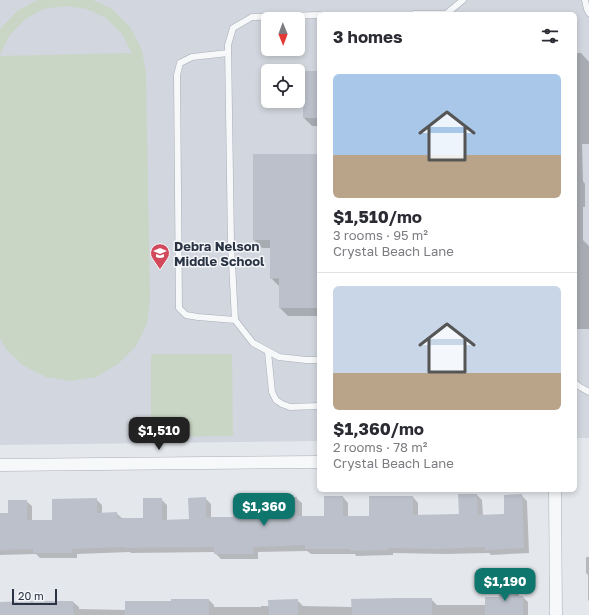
<!DOCTYPE html>
<html lang="en">
<head>
<meta charset="utf-8">
<style>
	body { margin:0; font-family:"Golos Text",sans-serif; background:#f7f7f7; color:#2b2b33; height:100vh; display:flex; flex-direction:column; font-size:15px; white-space:nowrap }
	* { box-sizing:border-box; margin:0 }
	p { font-size:13px; color:#7c7c81 }
	.icon { flex:none; width:22px; height:22px; fill:none; stroke:currentColor; stroke-width:2; stroke-linecap:round; stroke-linejoin:round }
	.map { position:relative; flex:1; overflow:hidden }
	.panel { position:absolute; left:317px; top:12px; width:260px; height:480px; display:flex; flex-direction:column; background:#fff; border-radius:6px; box-shadow:0 2px 6px #0003 }
	.panel>* { flex:none }
	.needle { width:26px; rotate:179deg }
	.controls { position:absolute; left:261px; top:12px; display:grid; gap:8px }
	.controls a { display:grid; place-items:center; width:44px; height:44px; border-radius:6px; background:#fff; box-shadow:0 2px 6px #0003; font-size:20px }
	.scale { position:absolute; left:12px; bottom:10px; width:45px; box-sizing:border-box; padding-left:4px; border:2px solid #2b3445; border-top:0; font-size:11px; line-height:14px; white-space:nowrap; color:#2b3445; -webkit-text-stroke:3px #f4f6f9; paint-order:stroke }
	.price { position:absolute; translate:-50% -34px; padding:0 9px; border-radius:8px; background:#0f766e; color:#fff; font-size:13px; line-height:26px; filter:drop-shadow(0 1px 2px #0008) }
	.price::after { content:''; position:absolute; left:50%; top:24px; width:12px; height:9px; margin-left:-6px; background:inherit; clip-path:polygon(0 0,100% 0,50% 100%) }
	.price.current { background:#222; color:#fff }
	ul { padding:0; list-style:none }
	li { display:grid; align-content:center; gap:8px; height:212px; padding:0 16px }
	li+li { border-top:1px solid #e1e1e2 }
	li span { display:grid; place-items:center; height:124px; border-radius:6px; color:#555 }
	li>.icon { margin-inline-start:auto }
	span .icon { width:72px; height:72px; fill:#fffc; stroke-width:1 }
	li b { font-size:17px }
	h2 { display:flex; justify-content:space-between; align-items:center; height:48px; padding:0 16px; font-size:17px }
	.map>svg:first-child { display:block }
	.built { fill:#d2d6de; fill-rule:evenodd }
	.green { fill:#c9d6c5 }
	.shadow { fill:#0003 }
	.building { fill:#bbc0ca }
	.lines { fill:none; stroke-linecap:round; stroke-linejoin:round }
	.service-casing { stroke:#a9aeb7; stroke-width:7 }
	.minor-casing { stroke:#a9aeb7; stroke-width:13 }
	.service { stroke:#f7f8fa; stroke-width:6 }
	.minor { stroke:#f7f8fa; stroke-width:12 }
	.labels { text-anchor:middle; dominant-baseline:central; stroke-width:3; stroke-linejoin:round; paint-order:stroke }
	.poi-label { font-size:13px; font-weight:bold; fill:#2b3445; stroke:#f4f6f9; text-anchor:start }
</style>
</head>
<body>
<div class="map">
<svg width="589" height="615" viewBox="0 0 589 615">
	<rect width="100%" height="100%" fill="#e4e7ec"/>
	<path class="built" d="M0,0H589V438H575V14H319V441L0,445ZM268,19H298V49H268ZM268,71H298V101H268Z"/>
	<g class="green">
		<polygon points="38,0 93,0 112,9 130,27 142,50 146,74 150,299 147,324 136,346 118,364 96,377 71,381 46,377 24,366 6,349 0,338 0,56 132,53 122,34 106,18 87,9 65,6 43,9 24,20 9,36 0,55 0,29 17,11"/>
		<polygon points="151,354 232,354 233,436 151,437"/>
	</g>
	<g class="shadow">
		<polygon points="575,53 581,53 589,62 589,144 582,144 583,181 585,184 585,207 583,207 583,240 589,246 589,329 575,329"/>
		<polygon points="319,72 319,126 312,126 304,118"/>
		<polygon points="319,155 319,316 288,316 280,308 280,287 271,278 271,248 262,248 254,240"/>
		<polygon points="477,495 482,500 483,516 505,515 522,496 527,501 529,553 491,555 489,553 445,554 393,553 393,555 356,556 355,554 311,554 307,551 258,552 258,559 221,559 215,553 215,552 131,553 130,552 77,554 77,558 40,558 36,554 0,555 0,514 9,514 26,501 32,506 32,521 53,521 96,499 102,505 102,514 116,513 122,518 144,519 161,499 167,505 167,521 190,520 205,498 211,504 211,518 234,518 252,498 258,504 258,512 280,511 296,498 302,503 302,517 325,517 343,497 348,503 348,517 370,517 413,497 418,503 418,516 460,515"/>
		<polygon points="586,557 589,557 589,601 588,600 588,575 586,573"/>
		<polygon points="513,585 519,591 519,597 523,597 528,602 528,615 0,615 0,603 73,602 79,607 79,609 126,610 172,602 209,600 214,605 214,607 261,607 261,606 270,606 297,600 303,606 352,607 431,599 437,605 486,605 500,598"/>
	</g>
	<g class="building">
		<rect x="303" y="71" width="16" height="47"/>
		<polygon points="253,154 319,154 319,308 279,308 279,278 270,279 270,240 253,240"/>
		<polygon points="458,494 477,494 478,515 504,514 504,495 522,494 524,548 485,550 485,547 439,549 388,548 388,550 350,551 350,549 305,549 305,545 253,547 253,554 214,554 214,547 124,548 124,547 72,549 72,553 33,553 33,549 0,550 0,513 8,513 8,500 27,500 27,520 52,520 52,499 97,498 97,513 117,512 117,518 143,518 143,498 162,498 162,520 189,519 188,498 206,497 206,517 233,517 234,497 253,497 253,511 279,510 279,497 297,497 297,516 324,516 324,496 343,496 343,516 369,516 369,496 413,496 413,515 459,514"/>
		<polygon points="499,584 514,584 514,596 523,596 523,615 485,615 485,597 499,597"/>
		<polygon points="397,598 432,598 432,615 352,615 351,599"/>
		<polygon points="171,599 209,599 209,615 125,615 125,601 171,601"/>
		<polygon points="298,599 298,615 269,615 268,600"/>
		<polygon points="34,601 73,601 74,615 0,615 0,602"/>
	</g>
	<g class="lines">
		<defs>
			<g id="service">
				<polyline points="585,0 587,9 589,13"/>
				<polyline points="414,14 446,14 463,0"/>
				<polyline points="319,15 252,17 233,28 228,45 231,244 235,320 253,343 279,357 306,360 319,360"/>
				<polyline points="228,53 192,57 180,63 177,75 179,308 186,315 198,317 235,320"/>
				<polyline points="268,352 272,392 276,400 282,404 290,407 319,406"/>
				<polyline points="575,383 580,387 589,392"/>
			</g>
			<g id="minor">
				<polyline points="0,465 319,462"/>
				<polyline points="555,490 556,615"/>
			</g>
		</defs>
		<use href="#service" class="service-casing"/>
		<use href="#minor" class="minor-casing"/>
		<use href="#service" class="service"/>
		<use href="#minor" class="minor"/>
	</g>
	<defs>
		<symbol id="school-pin" viewBox="-11 -11 22 30"><path d="M0 17L-7.5 6A9.5 9.5 0 1 1 7.5 6Z" fill="#d1495b" stroke="#f4f6f9"/><path d="M0-5L7-2L0 1L-7-2ZM-4 1L0 2.5L4 1V4Q0 6-4 4Z" fill="#fff"/></symbol>
	</defs>
	<g fill-rule="evenodd">
		<use href="#school-pin" x="149" y="242" width="22" height="30"/>
	</g>
	<g class="labels">
		<g class="poi-label">
			<text x="174" y="246">Debra Nelson<tspan x="174" dy="15">Middle School</tspan></text>
		</g>
	</g>
</svg>
<div class="controls">
<a><svg class="needle" viewBox="-14 -14 28 28"><path d="M0-13l5 13h-10z" fill="#e53935"/><path d="M0 13l5-13h-10z" fill="#7c7c81"/></svg></a>
<a><svg class="icon" aria-label="locate" viewBox="0 0 24 24"><circle cx="12" cy="12" r="6"/><path d="M12 2v4M12 18v4M2 12h4M18 12h4"/></svg></a>
</div>
<div class="scale">20 m</div>
<b class="price current" style="left:159px;top:451px">$1,510</b>
<b class="price" style="left:264px;top:527px">$1,360</b>
<b class="price" style="left:505px;top:602px">$1,190</b>
<section class="panel">
<h2>3 homes<svg class="icon" aria-label="filters" viewBox="0 0 24 24"><path d="M4 7h16M4 17h16"/><circle cx="9" cy="7" r="2"/><circle cx="15" cy="17" r="2"/></svg></h2>
<ul>
<li><span style="background:linear-gradient(#a9c7e8 65%,#b9a48a 0)"><svg class="icon" aria-label="home" viewBox="0 0 24 24"><path d="M3 11l9-7 9 7M6 9v11h12V9"/></svg></span><div><b>$1,510/mo</b><p>3 rooms · 95 m²</p><p>Crystal Beach Lane</p></div></li>
<li><span style="background:linear-gradient(#c9d6e8 70%,#b9a48a 0)"><svg class="icon" aria-label="home" viewBox="0 0 24 24"><path d="M3 11l9-7 9 7M6 9v11h12V9"/></svg></span><div><b>$1,360/mo</b><p>2 rooms · 78 m²</p><p>Crystal Beach Lane</p></div></li>
</ul>
</section>
</div>
</body>
</html>
